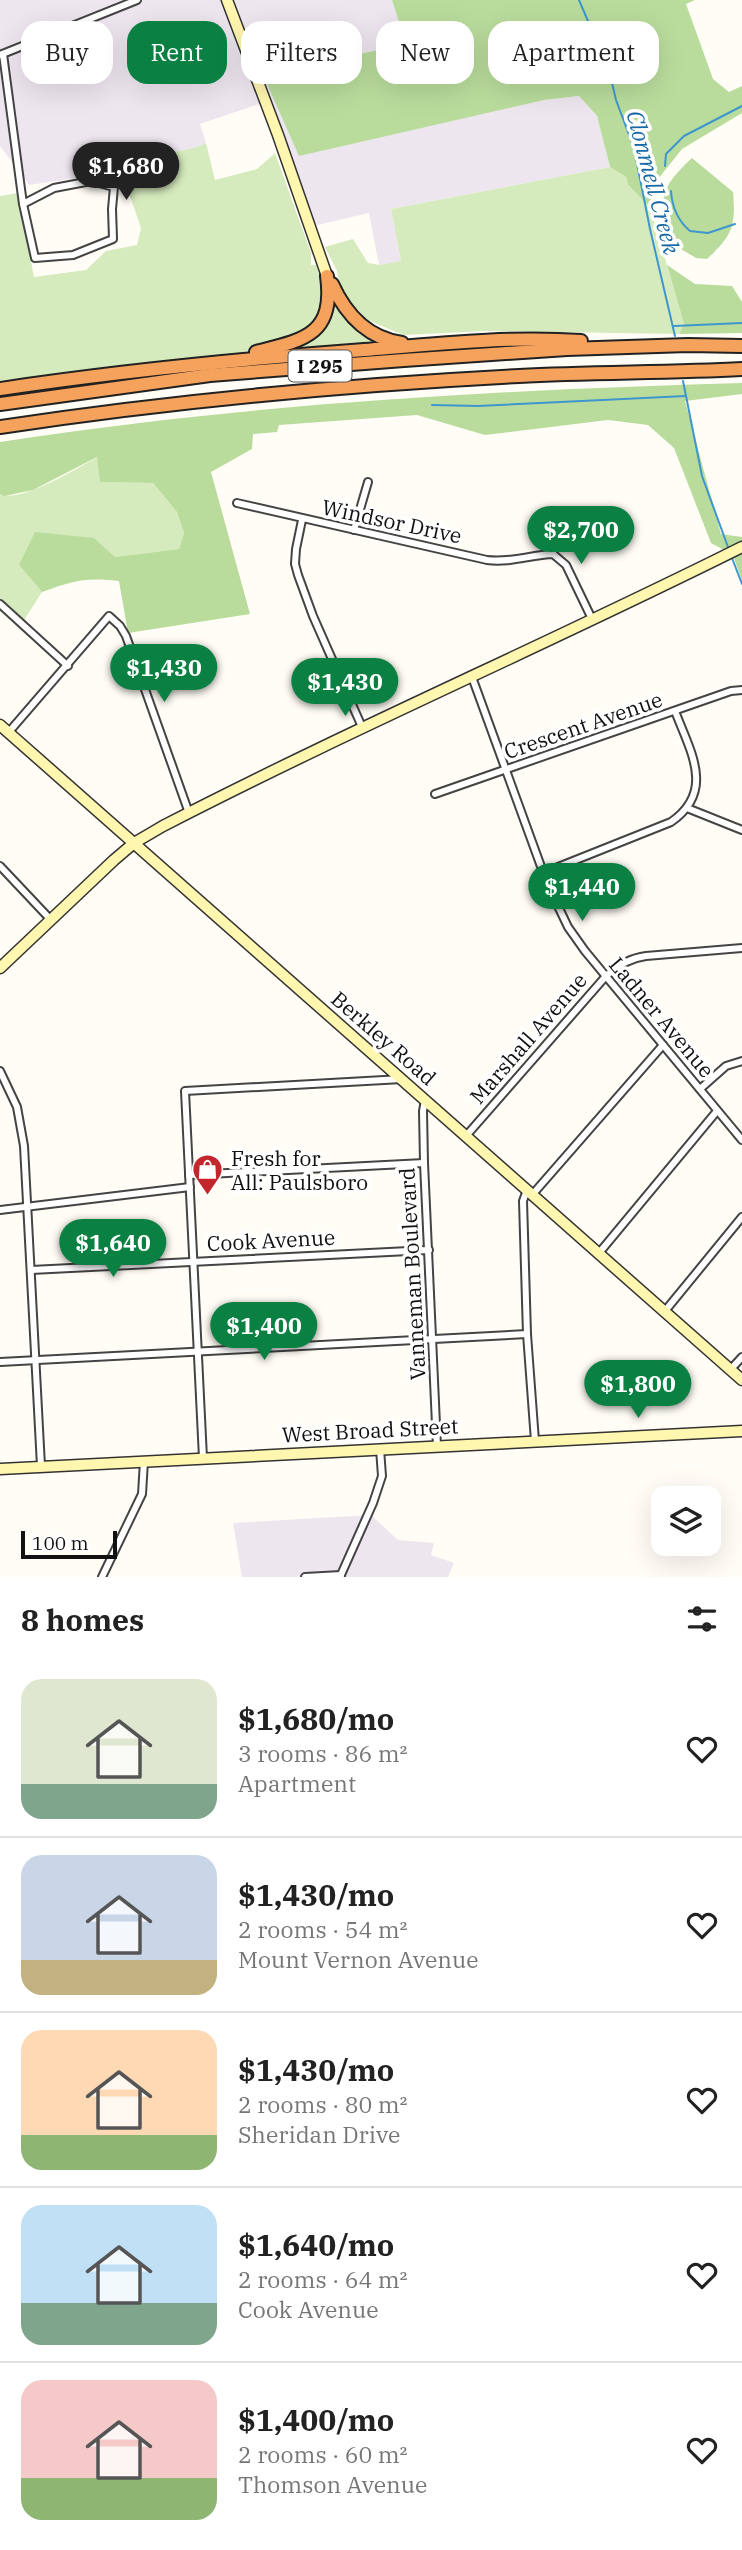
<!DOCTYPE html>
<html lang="en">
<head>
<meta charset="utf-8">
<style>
	body { margin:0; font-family:"IBM Plex Serif",serif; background:#f2f2f2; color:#222; height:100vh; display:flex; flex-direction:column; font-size:26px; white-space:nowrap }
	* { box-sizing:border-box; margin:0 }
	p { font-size:23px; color:#767676 }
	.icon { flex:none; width:38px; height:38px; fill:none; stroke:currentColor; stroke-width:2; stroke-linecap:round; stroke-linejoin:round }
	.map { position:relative; height:1577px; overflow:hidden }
	.drawer { display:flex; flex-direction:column; background:#fff; flex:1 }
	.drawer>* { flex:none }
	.banner { position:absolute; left:21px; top:21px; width:700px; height:63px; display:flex; gap:14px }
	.fabs { position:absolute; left:651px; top:1486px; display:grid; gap:14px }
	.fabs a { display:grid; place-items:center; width:70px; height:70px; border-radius:14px; background:#fff; box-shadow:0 7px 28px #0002; font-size:35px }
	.scale { position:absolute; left:21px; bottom:18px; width:96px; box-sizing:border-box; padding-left:7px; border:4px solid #111; border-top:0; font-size:19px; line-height:24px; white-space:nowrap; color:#111; -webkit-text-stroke:5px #fff; paint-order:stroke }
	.price { position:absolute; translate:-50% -60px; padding:0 16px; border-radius:24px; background:#0b8043; color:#fff; font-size:23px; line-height:46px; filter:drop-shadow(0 2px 4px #0008) }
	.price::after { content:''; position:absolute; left:50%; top:42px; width:21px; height:16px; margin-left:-10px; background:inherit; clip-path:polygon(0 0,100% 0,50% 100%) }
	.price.current { background:#222; color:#fff }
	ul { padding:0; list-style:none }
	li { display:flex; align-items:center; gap:21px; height:175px; padding:0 21px }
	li+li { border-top:2px solid #e0e0e0 }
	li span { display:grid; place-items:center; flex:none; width:196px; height:140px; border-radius:21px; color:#555 }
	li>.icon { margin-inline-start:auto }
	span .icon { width:84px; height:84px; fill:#fffc; stroke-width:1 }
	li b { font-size:30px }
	h2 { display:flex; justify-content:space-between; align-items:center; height:84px; padding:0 21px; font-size:30px }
	.chip { padding:0 24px; border-radius:21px; background:#fff; box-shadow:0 7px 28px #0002; font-size:24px; line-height:63px }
	.chip.current { background:#0b8043; color:#fff }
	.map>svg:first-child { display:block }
	.industrial { fill:#eee6ef }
	.green { fill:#d5ebbd }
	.forest { fill:#b9dc9c }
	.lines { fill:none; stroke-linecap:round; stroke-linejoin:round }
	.stream { stroke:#3f96cf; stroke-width:2 }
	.street-casing { stroke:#444; stroke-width:10 }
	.secondary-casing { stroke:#333; stroke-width:13 }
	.highway-casing { stroke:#222; stroke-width:16 }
	.street { stroke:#fff; stroke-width:6 }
	.secondary { stroke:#fff6b0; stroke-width:10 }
	.highway { stroke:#f5a25d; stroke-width:12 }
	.labels { text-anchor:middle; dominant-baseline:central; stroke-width:7; stroke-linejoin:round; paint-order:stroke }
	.shield { fill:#fff; stroke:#585858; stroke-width:2 }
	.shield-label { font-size:19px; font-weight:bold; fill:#111 }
	.street-label { font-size:21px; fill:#111; stroke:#fff }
	.poi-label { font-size:21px; fill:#111; stroke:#fff; text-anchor:start }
	.water-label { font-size:23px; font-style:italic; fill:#1768a6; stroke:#fff }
</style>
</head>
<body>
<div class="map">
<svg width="742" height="1577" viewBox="0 0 742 1577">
	<rect width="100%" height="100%" fill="#fffdf5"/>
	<g class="industrial">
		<polygon points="0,0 392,0 406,44 544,100 579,96 597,116 610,167 391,209 401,261 379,265 369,213 309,227 265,102 200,124 206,143 194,148 129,161 130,170 29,185 0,146"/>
		<polygon points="371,1515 398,1540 434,1543 431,1555 454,1563 448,1577 242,1577 233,1523"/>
	</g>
	<g class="green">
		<polygon points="206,143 215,180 257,169 275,153 311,253 311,265 316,265 324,286 325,306 312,328 262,349 205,359 0,387 0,196 18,193 34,277 86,270 106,251 137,245 141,228 122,173 130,170 129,161 194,148"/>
		<polygon points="610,167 626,177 628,185 650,207 684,324 679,334 486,331 403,335 368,320 341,293 337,271 325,247 353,239 368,263 379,265 401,261 391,209"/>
		<polygon points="334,301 348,322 377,342 282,352 324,329"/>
		<path d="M98,457L100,482L153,483L177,512L184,533L179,549L115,557L93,538L19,565L42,592L24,620L0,599V494C23,503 76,468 98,457Z"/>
	</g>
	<g class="forest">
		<polygon points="392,0 695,0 686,4 713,79 729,92 742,86 742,113 682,149 658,179 650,207 628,185 626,177 610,167 597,116 579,96 544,100 299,156 263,75 406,44"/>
		<path d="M692,158L733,192C736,227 732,235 707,259L696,258L666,240C660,197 659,189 692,158Z"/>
		<polygon points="667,265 695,284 732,286 742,302 742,333 679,334 684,324"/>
		<path d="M742,383V394L685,401L721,534L742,537V581L733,555L711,543L674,448L648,425L608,420L485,435L417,415L279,425L277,432L253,434L252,449L211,472L250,614L128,633L119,581C86,577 72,581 42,592L19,565L35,532L94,538L115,557L179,549L184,533L177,512L153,483L100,482L97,457L33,490L4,496L0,494V442C245,404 494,390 742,383Z"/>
	</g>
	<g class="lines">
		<g class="stream">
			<polyline points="579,0 609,70 616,100 634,148 650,229 675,336"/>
			<polyline points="665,166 666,154 684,136 742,106"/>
			<path d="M671,191C672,207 677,220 690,231L708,233L735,224"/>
			<polyline points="674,326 742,323"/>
			<polyline points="683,381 702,476 728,547"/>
			<polyline points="432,405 478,406 686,396"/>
			<polyline points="732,558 742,584"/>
		</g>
		<defs>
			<g id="street">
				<polyline points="3,54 23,204 35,258 73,255 113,239 112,209 114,187 91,181 54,188 23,204"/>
				<polyline points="0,55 137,0"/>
				<path d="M237,503L487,560C510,563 530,555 553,554L566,565L592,619"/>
				<polyline points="302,520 296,549 295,564 298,575 313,616 362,727"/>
				<polyline points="354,530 368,482"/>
				<polyline points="553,554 554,527"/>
				<polyline points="0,604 68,666"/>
				<polyline points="472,677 547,883 568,927 585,951 742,1140"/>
				<polyline points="8,733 109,616 120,626 126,636 189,813"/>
				<polyline points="435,794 731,691 742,690"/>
				<polyline points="687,808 742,830"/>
				<polyline points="0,866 51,920"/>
				<path d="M543,873L671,822C716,791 690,751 675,711"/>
				<polyline points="0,1071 17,1107 24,1146 41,1466"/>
				<polyline points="700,1089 726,1066 742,1061"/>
				<polyline points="425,1100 423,1111 424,1163 437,1446"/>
				<path d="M466,1136L606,976C618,965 630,958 646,956L742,948"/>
				<polyline points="189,1175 424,1163"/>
				<polyline points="527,1190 523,1201 527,1334 535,1441"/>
				<polyline points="532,1195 663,1045"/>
				<polyline points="0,1210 190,1187"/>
				<polyline points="599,1253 717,1111"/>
				<polyline points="31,1270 429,1250"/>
				<polyline points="665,1311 742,1217"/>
				<polyline points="0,1362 527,1334"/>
				<polyline points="731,1369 742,1357"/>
				<polyline points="203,1458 185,1091 402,1079"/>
				<polyline points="102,1577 142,1494 144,1461"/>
				<polyline points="305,1577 341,1575"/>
				<polyline points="340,1577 373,1503 382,1476 380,1449"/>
			</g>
			<g id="secondary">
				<polyline points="227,0 278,135 327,276"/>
				<polyline points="0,725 742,1380"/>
				<path d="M0,968L114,860L134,843L163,826C353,728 550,643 742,547"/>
				<polyline points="0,1469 742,1431"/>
			</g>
			<g id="highway">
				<path d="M332,284C346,315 367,338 402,343"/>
				<path d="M256,352C304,340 335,335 327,276"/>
				<path d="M0,389C121,371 242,359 364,350C436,344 510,336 581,341"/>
				<polyline points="0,404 210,375 404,360 567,349 688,345 742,346"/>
				<path d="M0,427C172,401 345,385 519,376C593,372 668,373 742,369"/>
			</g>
		</defs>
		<use href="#street" class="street-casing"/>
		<use href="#secondary" class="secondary-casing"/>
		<use href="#highway" class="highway-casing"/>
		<use href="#street" class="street"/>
		<use href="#secondary" class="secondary"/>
		<use href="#highway" class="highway"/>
	</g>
	<defs>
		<symbol id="shop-pin" viewBox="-11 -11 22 30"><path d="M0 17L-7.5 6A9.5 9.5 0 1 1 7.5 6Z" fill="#c4262e" stroke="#fff"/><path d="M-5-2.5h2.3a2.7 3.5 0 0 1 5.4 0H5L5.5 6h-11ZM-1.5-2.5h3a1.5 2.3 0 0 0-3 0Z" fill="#fff"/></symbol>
	</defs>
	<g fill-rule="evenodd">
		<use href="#shop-pin" x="190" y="1152" width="35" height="47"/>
	</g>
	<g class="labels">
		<rect class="shield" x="288.5" y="350.5" width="63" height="31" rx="5"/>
		<g class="shield-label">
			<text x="320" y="366">I 295</text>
		</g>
		<g class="street-label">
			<text transform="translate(392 521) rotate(12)">Windsor Drive</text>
			<text transform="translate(583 725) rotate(-19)">Crescent Avenue</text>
			<text transform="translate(662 1017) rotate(50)">Ladner Avenue</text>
			<text transform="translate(384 1038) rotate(41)">Berkley Road</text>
			<text transform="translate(528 1038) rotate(-49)">Marshall Avenue</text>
			<text transform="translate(271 1240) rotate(-3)">Cook Avenue</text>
			<text transform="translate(412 1274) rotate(-93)">Vanneman Boulevard</text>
			<text transform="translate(370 1430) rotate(-3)">West Broad Street</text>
		</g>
		<g class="poi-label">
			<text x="231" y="1158">Fresh for<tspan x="231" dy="24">All: Paulsboro</tspan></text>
		</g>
		<g class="water-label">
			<text transform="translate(654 182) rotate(75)">Clonmell Creek</text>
		</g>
	</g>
</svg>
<div class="fabs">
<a><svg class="icon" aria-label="layers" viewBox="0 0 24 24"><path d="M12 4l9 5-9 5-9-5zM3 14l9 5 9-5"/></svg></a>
</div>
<div class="scale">100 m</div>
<b class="price current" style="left:126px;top:202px">$1,680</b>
<b class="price" style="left:581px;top:566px">$2,700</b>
<b class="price" style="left:164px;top:704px">$1,430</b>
<b class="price" style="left:345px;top:718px">$1,430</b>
<b class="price" style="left:582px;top:923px">$1,440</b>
<b class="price" style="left:113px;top:1279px">$1,640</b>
<b class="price" style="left:264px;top:1362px">$1,400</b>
<b class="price" style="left:638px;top:1420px">$1,800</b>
<div class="banner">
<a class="chip">Buy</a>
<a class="chip current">Rent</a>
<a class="chip">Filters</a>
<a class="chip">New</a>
<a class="chip">Apartment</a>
</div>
</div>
<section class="drawer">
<h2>8 homes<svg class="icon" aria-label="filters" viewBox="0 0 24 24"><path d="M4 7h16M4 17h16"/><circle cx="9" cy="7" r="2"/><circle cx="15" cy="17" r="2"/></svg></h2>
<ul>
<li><span style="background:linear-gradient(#dfe7d0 75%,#7fa58c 0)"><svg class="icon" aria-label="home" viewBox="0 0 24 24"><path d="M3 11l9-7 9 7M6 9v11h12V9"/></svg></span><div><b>$1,680/mo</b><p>3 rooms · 86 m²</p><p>Apartment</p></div><svg class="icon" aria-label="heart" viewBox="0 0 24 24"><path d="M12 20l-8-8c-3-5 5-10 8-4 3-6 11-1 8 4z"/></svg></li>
<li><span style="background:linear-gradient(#c9d6e8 75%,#c2b280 0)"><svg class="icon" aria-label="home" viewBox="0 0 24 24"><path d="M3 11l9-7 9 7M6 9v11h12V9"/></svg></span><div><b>$1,430/mo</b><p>2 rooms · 54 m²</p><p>Mount Vernon Avenue</p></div><svg class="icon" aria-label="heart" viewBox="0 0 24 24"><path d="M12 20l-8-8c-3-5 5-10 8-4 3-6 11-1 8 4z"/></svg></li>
<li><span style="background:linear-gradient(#ffd9b3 75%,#8fb573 0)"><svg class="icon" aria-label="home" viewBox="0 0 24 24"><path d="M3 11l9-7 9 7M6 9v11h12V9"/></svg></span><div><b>$1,430/mo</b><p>2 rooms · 80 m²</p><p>Sheridan Drive</p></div><svg class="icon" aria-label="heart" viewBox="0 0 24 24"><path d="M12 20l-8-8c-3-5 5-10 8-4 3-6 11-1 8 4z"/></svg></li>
<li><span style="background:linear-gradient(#bfe0f5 70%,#7fa58c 0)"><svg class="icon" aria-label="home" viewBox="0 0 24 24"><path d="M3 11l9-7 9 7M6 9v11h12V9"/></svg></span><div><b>$1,640/mo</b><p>2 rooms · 64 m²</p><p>Cook Avenue</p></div><svg class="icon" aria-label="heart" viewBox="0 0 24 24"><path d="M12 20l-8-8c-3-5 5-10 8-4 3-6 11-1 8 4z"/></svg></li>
<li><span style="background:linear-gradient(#f6c9c9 70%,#8fb573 0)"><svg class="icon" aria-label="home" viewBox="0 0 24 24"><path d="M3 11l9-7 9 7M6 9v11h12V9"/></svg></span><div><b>$1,400/mo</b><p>2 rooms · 60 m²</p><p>Thomson Avenue</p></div><svg class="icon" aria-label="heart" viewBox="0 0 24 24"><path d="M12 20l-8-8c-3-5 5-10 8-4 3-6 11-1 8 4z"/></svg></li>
</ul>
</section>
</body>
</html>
